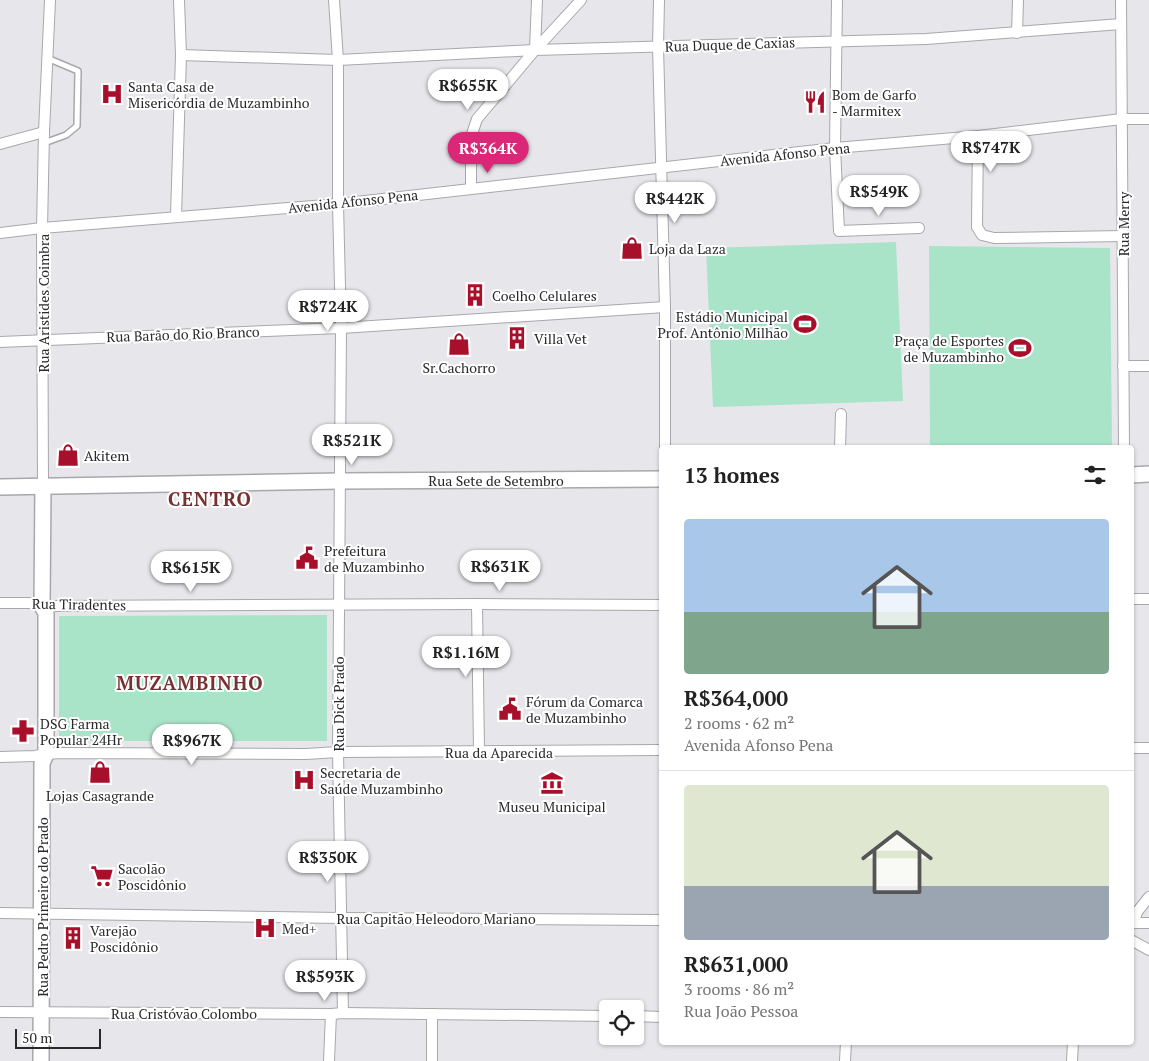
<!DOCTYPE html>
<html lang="en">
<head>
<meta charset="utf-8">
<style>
	body { margin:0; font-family:"PT Serif",serif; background:#f2f2f2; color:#222; height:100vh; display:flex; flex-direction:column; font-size:19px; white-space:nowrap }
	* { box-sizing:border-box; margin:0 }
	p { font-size:16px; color:#767676 }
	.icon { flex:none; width:28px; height:28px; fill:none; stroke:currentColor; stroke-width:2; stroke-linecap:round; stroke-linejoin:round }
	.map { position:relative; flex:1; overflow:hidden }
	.details { position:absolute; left:659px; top:445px; width:475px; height:600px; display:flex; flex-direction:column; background:#fff; border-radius:5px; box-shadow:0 1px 4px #0004 }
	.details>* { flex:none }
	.fabs { position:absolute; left:599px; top:1000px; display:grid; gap:10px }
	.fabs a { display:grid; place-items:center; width:45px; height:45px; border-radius:5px; background:#fff; box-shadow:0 1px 4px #0004; font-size:25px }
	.scale { position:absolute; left:15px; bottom:12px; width:86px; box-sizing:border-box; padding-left:5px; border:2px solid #29292b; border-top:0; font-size:14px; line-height:18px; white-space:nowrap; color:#29292b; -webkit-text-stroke:4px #fff; paint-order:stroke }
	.price { position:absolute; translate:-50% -42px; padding:0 11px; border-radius:18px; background:#fff; color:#222; font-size:16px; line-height:32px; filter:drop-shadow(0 1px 2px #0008) }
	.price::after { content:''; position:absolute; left:50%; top:30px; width:15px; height:11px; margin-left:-8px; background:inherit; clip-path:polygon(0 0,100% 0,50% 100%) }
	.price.on { background:#db2777; color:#fff }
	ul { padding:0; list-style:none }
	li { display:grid; align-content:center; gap:10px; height:265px; padding:0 25px }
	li+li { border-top:1px solid #e0e0e0 }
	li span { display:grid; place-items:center; height:155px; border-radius:5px; color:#555 }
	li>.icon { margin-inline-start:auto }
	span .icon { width:90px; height:90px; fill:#fffc; stroke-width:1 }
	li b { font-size:21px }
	h2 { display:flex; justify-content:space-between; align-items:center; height:60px; padding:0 25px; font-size:21px }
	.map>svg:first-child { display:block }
	.green { fill:#a9e4c8 }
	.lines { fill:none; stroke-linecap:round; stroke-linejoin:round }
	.lane-casing { stroke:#a8a7ac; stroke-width:8 }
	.street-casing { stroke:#a8a7ac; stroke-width:12 }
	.secondary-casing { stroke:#a8a7ac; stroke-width:18 }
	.lane { stroke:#fff; stroke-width:5 }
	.street { stroke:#fff; stroke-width:10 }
	.secondary { stroke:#fff; stroke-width:15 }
	.labels { text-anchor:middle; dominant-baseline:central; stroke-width:4; stroke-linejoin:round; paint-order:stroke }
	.street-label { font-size:14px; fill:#29292b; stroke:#fff }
	.poi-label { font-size:14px; fill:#29292b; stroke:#fff; text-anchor:start }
	.district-label { font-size:19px; font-weight:bold; letter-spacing:1px; fill:#783132; stroke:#fff }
</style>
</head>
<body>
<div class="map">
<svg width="1149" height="1061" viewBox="0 0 1149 1061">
	<rect width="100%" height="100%" fill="#e7e6eb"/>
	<g class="green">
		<polygon points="896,242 903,401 713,407 706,248"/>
		<polygon points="929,246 1110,248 1112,447 930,447"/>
		<polygon points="327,615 327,741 59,741 59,616"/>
	</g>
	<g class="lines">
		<defs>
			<polyline id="lane" points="44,143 66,135 77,126 78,71 47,58"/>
			<g id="street">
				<polyline points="334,0 338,60 338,204 341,328 338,752 343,1013"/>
				<polyline points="659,0 658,47 665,307 665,448"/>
				<polyline points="837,0 835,148 839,231 919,228"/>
				<polyline points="1121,0 1124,448"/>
				<polyline points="1017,33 1018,0"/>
				<polyline points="535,50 537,0"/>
				<polyline points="181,55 338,60 535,50 926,39 1121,24"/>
				<polyline points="978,136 977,227 982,235 994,238 1123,236"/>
				<polyline points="0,144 44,132"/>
				<polyline points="471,188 471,137 477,119 535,50 581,0"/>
				<polyline points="176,216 181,55 179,0"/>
				<polyline points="0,233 42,228 338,204 835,148 978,136 1122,119 1149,119"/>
				<polyline points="0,342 341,328 665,307"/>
				<polyline points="1123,366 1149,366"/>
				<polyline points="840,448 841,414"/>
				<polyline points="43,486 42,228 44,132 50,0"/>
				<polyline points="1131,599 1149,599"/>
				<polyline points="0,603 33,603 48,606 477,604 661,605"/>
				<polyline points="477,604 479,752"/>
				<polyline points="1131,748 1149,748"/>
				<polyline points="0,757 35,756 46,754 61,753 306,754 338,752 661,750"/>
				<polyline points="1137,912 1134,923 1149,923"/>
				<polyline points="0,913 341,918 661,920"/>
				<polyline points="1133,914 1137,912 1149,897"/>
				<polyline points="1131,940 1149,950"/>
				<polyline points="0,1012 331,1014 343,1013 608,1016"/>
				<polyline points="635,1016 661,1017"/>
				<polyline points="329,1061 331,1014"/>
				<polyline points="432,1061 432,1014"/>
				<polyline points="845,1061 846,1042"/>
				<polyline points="1072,1061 1073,1042"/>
			</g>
			<g id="secondary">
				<polyline points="1131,475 1149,474"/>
				<polyline points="0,487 341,481 661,479"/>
				<polyline points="41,1061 42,763 46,754 46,613 42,606 43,486"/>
			</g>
		</defs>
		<use href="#lane" class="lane-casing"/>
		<use href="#street" class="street-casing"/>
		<use href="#secondary" class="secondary-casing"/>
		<use href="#lane" class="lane"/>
		<use href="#street" class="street"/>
		<use href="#secondary" class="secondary"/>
	</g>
	<defs>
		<symbol id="hospital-bare" viewBox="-9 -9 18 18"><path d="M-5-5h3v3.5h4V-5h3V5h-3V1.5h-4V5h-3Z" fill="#a80f2a" stroke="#fff" stroke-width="2.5" paint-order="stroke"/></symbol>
		<symbol id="restaurant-bare" viewBox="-9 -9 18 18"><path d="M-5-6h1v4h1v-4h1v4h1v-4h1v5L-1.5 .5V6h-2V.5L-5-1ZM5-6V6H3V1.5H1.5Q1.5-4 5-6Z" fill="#a80f2a" stroke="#fff" stroke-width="2.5" paint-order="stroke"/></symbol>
		<symbol id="shop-bare" viewBox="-9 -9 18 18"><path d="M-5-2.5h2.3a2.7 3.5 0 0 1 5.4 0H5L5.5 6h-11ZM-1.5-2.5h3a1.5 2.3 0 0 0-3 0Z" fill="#a80f2a" stroke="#fff" stroke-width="2.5" paint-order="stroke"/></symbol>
		<symbol id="building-bare" viewBox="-9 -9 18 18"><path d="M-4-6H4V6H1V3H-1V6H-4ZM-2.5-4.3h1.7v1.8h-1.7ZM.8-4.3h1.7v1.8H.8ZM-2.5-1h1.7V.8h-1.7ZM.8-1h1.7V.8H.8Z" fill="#a80f2a" stroke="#fff" stroke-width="2.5" paint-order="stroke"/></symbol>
		<symbol id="stadium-bare" viewBox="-9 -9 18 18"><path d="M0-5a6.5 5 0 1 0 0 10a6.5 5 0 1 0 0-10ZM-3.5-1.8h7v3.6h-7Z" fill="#a80f2a" stroke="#fff" stroke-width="2.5" paint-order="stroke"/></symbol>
		<symbol id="civic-bare" viewBox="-9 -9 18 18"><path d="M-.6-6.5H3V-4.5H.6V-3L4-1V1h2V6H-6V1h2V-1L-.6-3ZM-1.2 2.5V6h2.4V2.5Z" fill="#a80f2a" stroke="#fff" stroke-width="2.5" paint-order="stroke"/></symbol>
		<symbol id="pharmacy-bare" viewBox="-9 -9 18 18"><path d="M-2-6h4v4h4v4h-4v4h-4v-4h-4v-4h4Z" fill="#a80f2a" stroke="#fff" stroke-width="2.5" paint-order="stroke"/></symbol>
		<symbol id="museum-bare" viewBox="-9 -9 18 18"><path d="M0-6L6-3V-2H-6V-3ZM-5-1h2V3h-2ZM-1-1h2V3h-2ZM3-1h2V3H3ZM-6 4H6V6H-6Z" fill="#a80f2a" stroke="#fff" stroke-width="2.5" paint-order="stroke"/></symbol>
		<symbol id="supermarket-bare" viewBox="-9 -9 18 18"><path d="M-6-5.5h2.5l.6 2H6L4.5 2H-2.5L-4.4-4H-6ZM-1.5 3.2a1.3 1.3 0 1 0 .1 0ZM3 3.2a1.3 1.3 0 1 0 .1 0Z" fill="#a80f2a" stroke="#fff" stroke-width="2.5" paint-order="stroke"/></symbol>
	</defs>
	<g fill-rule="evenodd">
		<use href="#hospital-bare" x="96" y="78" width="32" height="32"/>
		<use href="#restaurant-bare" x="799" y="86" width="32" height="32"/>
		<use href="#shop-bare" x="616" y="232" width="32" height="32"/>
		<use href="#building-bare" x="459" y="279" width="32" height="32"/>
		<use href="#stadium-bare" x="789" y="308" width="32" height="32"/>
		<use href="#building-bare" x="501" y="322" width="32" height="32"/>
		<use href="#shop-bare" x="443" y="328" width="32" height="32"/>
		<use href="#stadium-bare" x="1004" y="332" width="32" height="32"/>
		<use href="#shop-bare" x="52" y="439" width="32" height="32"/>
		<use href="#civic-bare" x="291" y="542" width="32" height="32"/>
		<use href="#civic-bare" x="494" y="693" width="32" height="32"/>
		<use href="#pharmacy-bare" x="7" y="715" width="32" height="32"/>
		<use href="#shop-bare" x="84" y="756" width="32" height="32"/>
		<use href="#hospital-bare" x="288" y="764" width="32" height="32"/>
		<use href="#museum-bare" x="536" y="767" width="32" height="32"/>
		<use href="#supermarket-bare" x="86" y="860" width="32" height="32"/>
		<use href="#hospital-bare" x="249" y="912" width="32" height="32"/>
		<use href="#building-bare" x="57" y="922" width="32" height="32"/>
	</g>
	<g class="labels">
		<g class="street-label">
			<text transform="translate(730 44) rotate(-2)">Rua Duque de Caxias</text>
			<text transform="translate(785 154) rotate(-6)">Avenida Afonso Pena</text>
			<text transform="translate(353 201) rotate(-6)">Avenida Afonso Pena</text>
			<text transform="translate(1123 224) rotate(-90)">Rua Merry</text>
			<text transform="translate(43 303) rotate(-90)">Rua Aristides Coimbra</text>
			<text transform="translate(183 334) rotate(-2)">Rua Barão do Rio Branco</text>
			<text x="496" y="480">Rua Sete de Setembro</text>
			<text transform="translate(79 604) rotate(1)">Rua Tiradentes</text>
			<text transform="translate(338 704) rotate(-90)">Rua Dick Prado</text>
			<text x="499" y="752">Rua da Aparecida</text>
			<text transform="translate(42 907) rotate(-90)">Rua Pedro Primeiro do Prado</text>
			<text x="436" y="918">Rua Capitão Heleodoro Mariano</text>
			<text x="184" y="1013">Rua Cristóvão Colombo</text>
		</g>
		<g class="poi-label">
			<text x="128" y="86">Santa Casa de<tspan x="128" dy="16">Misericórdia de Muzambinho</tspan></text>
			<text x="832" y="94">Bom de Garfo<tspan x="832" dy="16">- Marmitex</tspan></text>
			<text x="649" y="248">Loja da Laza</text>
			<text x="492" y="295">Coelho Celulares</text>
			<text x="788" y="316" text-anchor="end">Estádio Municipal<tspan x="788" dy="16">Prof. Antônio Milhão</tspan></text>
			<text x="534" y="338">Villa Vet</text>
			<text x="1004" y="340" text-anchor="end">Praça de Esportes<tspan x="1004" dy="16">de Muzambinho</tspan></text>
			<text x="459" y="367" text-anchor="middle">Sr.Cachorro</text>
			<text x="84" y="455">Akitem</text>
			<text x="324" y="550">Prefeitura<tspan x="324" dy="16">de Muzambinho</tspan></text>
			<text x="526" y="701">Fórum da Comarca<tspan x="526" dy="16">de Muzambinho</tspan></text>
			<text x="40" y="723">DSG Farma<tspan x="40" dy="16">Popular 24Hr</tspan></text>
			<text x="320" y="772">Secretaria de<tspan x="320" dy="16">Saúde Muzambinho</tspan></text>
			<text x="100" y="795" text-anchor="middle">Lojas Casagrande</text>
			<text x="552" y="806" text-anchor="middle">Museu Municipal</text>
			<text x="118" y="868">Sacolão<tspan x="118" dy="16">Poscidônio</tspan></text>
			<text x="282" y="928">Med+</text>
			<text x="90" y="930">Varejão<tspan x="90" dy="16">Poscidônio</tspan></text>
		</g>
		<g class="district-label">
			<text x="210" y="498">CENTRO</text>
			<text x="190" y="682">MUZAMBINHO</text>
		</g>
	</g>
</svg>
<div class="fabs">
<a><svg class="icon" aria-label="locate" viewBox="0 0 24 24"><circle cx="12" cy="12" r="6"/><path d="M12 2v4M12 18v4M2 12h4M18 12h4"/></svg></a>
</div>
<div class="scale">50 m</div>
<b class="price" style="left:468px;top:111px">R$655K</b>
<b class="price" style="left:991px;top:173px">R$747K</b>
<b class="price on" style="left:488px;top:174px">R$364K</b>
<b class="price" style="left:879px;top:217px">R$549K</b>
<b class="price" style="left:675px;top:224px">R$442K</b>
<b class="price" style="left:328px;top:332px">R$724K</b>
<b class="price" style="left:352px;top:466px">R$521K</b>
<b class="price" style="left:500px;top:592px">R$631K</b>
<b class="price" style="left:191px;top:593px">R$615K</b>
<b class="price" style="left:466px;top:678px">R$1.16M</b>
<b class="price" style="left:192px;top:766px">R$967K</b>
<b class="price" style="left:328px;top:883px">R$350K</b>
<b class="price" style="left:325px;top:1002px">R$593K</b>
<section class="details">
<h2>13 homes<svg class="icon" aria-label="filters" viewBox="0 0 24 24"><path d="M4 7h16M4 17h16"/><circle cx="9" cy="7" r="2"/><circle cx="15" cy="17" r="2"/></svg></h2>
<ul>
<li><span style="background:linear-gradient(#a9c7e8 60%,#7fa58c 0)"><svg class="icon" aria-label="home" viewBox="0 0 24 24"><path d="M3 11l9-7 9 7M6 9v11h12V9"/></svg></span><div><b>R$364,000</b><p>2 rooms · 62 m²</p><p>Avenida Afonso Pena</p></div></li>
<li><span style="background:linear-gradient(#dfe7d0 65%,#9aa5b1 0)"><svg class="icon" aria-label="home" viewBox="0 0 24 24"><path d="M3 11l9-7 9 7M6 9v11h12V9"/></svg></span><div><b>R$631,000</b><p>3 rooms · 86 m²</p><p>Rua João Pessoa</p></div></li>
</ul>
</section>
</div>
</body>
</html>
